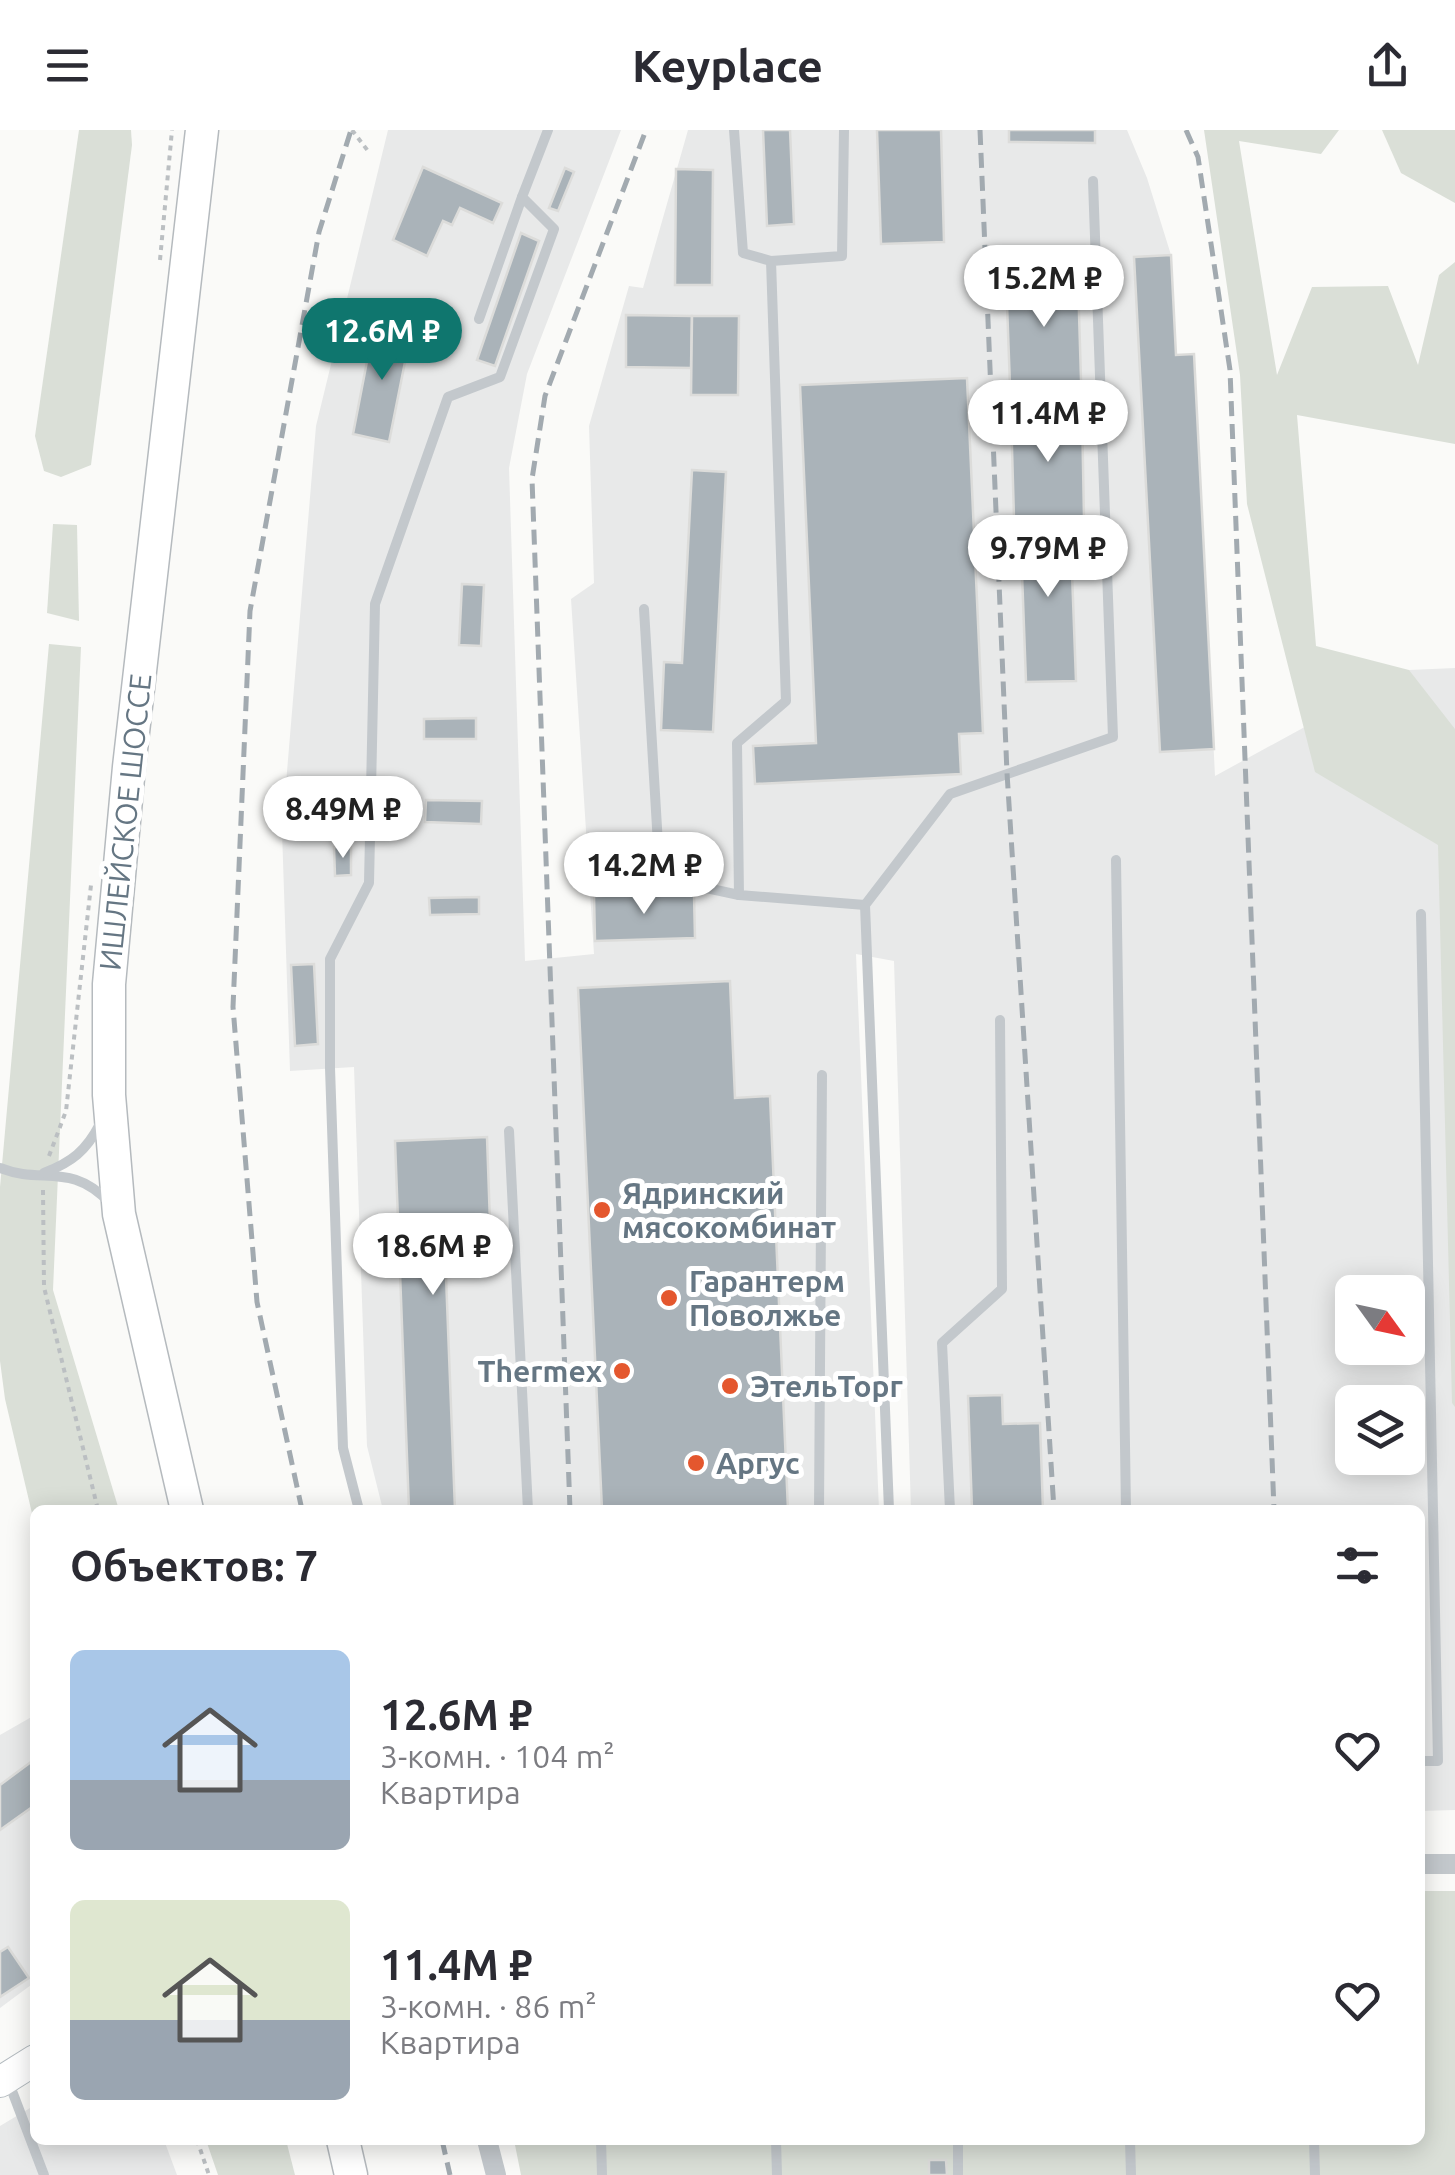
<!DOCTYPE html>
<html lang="ru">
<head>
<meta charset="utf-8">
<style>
	body { margin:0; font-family:Ubuntu,sans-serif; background:#f2f2f3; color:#2b2b33; height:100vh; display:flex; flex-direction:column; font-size:38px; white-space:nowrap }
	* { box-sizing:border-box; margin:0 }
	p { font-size:32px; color:#7c7c81 }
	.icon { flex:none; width:55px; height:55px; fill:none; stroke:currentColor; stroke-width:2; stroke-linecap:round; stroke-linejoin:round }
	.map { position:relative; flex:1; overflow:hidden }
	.sheet { position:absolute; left:30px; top:1375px; width:1395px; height:640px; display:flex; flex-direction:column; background:#fff; border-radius:15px; box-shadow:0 5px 25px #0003 }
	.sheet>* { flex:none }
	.needle { width:65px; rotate:123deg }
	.tools { position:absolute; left:1335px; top:1145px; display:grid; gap:20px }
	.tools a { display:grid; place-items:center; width:90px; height:90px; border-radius:15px; background:#fff; box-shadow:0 5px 25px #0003; font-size:50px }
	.price { position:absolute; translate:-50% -85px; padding:0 22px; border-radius:35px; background:#fff; color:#222; font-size:32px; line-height:65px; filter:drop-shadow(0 2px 5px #0008) }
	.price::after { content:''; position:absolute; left:50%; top:60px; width:30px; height:22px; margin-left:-15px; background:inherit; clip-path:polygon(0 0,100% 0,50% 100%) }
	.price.on { background:#0f766e; color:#fff }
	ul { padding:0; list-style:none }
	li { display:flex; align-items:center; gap:30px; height:250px; padding:0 40px }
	li span { display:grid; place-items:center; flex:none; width:280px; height:200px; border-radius:15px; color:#555 }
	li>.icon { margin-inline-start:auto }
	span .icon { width:120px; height:120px; fill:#fffc; stroke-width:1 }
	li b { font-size:42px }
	h2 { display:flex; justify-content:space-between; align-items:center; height:120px; padding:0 40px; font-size:42px }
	header { display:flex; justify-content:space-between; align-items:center; height:130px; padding:0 40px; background:#fff; font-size:45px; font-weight:700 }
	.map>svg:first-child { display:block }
	.built { fill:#e8e9e9; fill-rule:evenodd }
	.green { fill:#dadfd7 }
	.building { fill:#aab3b9; stroke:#dcdcda; stroke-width:2.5 }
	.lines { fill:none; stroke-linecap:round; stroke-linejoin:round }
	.secondary-casing { stroke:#b3babf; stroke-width:32 }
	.primary-casing { stroke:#b5babe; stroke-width:35 }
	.path { stroke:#bbbfc2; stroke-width:4; stroke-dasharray:5 5; stroke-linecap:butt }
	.lane { stroke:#c3c8cc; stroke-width:10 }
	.street { stroke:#c3c8cc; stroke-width:20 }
	.secondary { stroke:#fff; stroke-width:30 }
	.primary { stroke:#fff; stroke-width:32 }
	.rail { stroke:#a2aab0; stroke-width:5; stroke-dasharray:15 8; stroke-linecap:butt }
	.poi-dot { fill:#e4572e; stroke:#fff; stroke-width:4 }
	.labels { text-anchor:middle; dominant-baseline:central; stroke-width:10; stroke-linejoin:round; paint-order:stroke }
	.street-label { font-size:30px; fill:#657683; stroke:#fff }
	.poi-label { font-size:30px; font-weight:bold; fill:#657683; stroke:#fff; text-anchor:start }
</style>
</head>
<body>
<header><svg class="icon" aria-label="menu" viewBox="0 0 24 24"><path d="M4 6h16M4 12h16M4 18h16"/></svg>Keyplace<svg class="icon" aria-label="share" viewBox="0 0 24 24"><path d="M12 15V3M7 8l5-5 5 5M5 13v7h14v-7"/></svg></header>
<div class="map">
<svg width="1455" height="2045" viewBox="0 0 1455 2045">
	<rect width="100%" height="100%" fill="#fafaf8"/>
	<g class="built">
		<path d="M388,0H621L527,244L509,338L525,831L594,824L571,469L594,453L589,296L629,156L643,158L688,0H1127L1147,48L1171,125L1176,225L1194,224L1215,646L1409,540L1455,538V1680L1420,1681V1380H911L894,831L856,824L879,1380H383L367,1316L354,937L290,941L282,701L316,296ZM1352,1162H1408V1218H1352ZM1352,1272H1408V1328H1352Z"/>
		<polygon points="35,1585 35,1852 0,1878 0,1605"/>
		<polygon points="35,1975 35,2010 164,2010 177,2045 0,2045 0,1996"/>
	</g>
	<g class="green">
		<polygon points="79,0 131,0 132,15 91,335 61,347 44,341 35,306"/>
		<polygon points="1204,0 1339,0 1321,24 1239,11 1277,245 1312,157 1388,156 1418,235 1439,145 1455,132 1455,314 1297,285 1316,516 1409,540 1455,599 1455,1277 1452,1273 1438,715 1315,642 1247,374 1240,245"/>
		<polygon points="1382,0 1455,0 1455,73 1401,43"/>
		<polygon points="53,394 77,395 79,491 47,483"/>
		<polygon points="49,514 81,517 53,1160 119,1380 35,1380 35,1396 5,1269 0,1231 0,1057"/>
		<polygon points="1420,1761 1455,1761 1455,2045 521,2045 514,2010 1420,2010"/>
		<polygon points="206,2010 286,2010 295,2045 218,2045"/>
	</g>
	<g class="building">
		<polygon points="763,0 790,0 794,94 767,96"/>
		<polygon points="877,0 941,0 944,112 881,114"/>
		<polygon points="1009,0 1095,0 1095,13 1009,12"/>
		<polygon points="423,37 502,73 493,93 460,78 452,95 443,91 427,126 393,110"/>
		<polygon points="565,38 574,42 558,81 549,78"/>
		<polygon points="676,39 713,40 712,155 675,155"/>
		<polygon points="521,103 539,111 495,236 477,230"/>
		<polygon points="1077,117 1082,282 1011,283 1005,120"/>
		<polygon points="1171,125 1176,225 1194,224 1214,619 1160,622 1134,127"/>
		<polygon points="626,185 692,186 691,238 626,237"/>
		<polygon points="692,186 739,186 738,265 691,265"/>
		<polygon points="374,195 411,202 389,312 353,304"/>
		<polygon points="967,248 983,603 959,604 961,644 755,654 753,616 816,613 800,255"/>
		<polygon points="1082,282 1084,388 1014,389 1011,283"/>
		<polygon points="692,340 726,342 713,602 661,600 664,532 682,533"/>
		<polygon points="1070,388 1076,551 1026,552 1020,389"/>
		<polygon points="462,454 484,455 481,516 459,515"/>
		<polygon points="476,588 476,609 424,609 424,589"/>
		<polygon points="426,670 482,671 481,694 425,692"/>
		<polygon points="334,717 351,717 351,745 335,746"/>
		<polygon points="694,764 695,808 595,811 594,766"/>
		<polygon points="479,767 479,784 430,785 429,768"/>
		<polygon points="314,834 318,914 295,916 291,835"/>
		<polygon points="730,851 735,968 770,966 788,1380 602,1380 578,858"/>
		<polygon points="487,1007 490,1093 444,1094 455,1380 409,1380 395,1011"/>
		<polygon points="1002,1265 1003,1294 1040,1293 1043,1380 972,1380 968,1266"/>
		<polygon points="35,1629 35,1675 0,1700 0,1655"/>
		<polygon points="8,1817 29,1848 0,1867 0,1822"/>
		<polygon points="929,2030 946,2030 947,2045 929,2045"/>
	</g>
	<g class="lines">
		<defs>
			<polyline id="secondary" points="0,1952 35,1930"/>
			<g id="primary">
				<polyline points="187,1380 119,1084 109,965 109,854 129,637 202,0"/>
				<polyline points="343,2010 351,2045"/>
			</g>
		</defs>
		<use href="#secondary" class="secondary-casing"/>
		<use href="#primary" class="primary-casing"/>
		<g class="path">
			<polyline points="352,0 368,21"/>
			<polyline points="160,130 172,0"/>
			<polyline points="49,1026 66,981 91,755"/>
			<polyline points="43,1060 44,1157 98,1380"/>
			<polyline points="197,2010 209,2045"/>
		</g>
		<g class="lane">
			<polyline points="734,0 743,123 771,131"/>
			<polyline points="844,0 842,126 771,131 786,571 737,613 739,765 865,775"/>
			<polyline points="479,189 522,67"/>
			<polyline points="644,479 660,748 739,765"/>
			<polyline points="1116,730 1126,1380"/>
			<polyline points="509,1001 528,1380"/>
			<path d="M0,1038C42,1055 70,1031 110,1073"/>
			<path d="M44,1043C72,1032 86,1021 100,994"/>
			<polyline points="359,1380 343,1318 330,938 330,829 369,753 375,474 448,267 500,247 554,99 522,67 548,0"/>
			<polyline points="819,1380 822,945"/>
			<polyline points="889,1380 865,775 950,664 1113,607 1093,51"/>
			<polyline points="950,1380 942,1213 1002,1159 1000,890"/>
			<polyline points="1420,1631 1438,1631 1421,784"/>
			<polyline points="9,1953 44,2045"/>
			<polyline points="601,2010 602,2045"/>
			<polyline points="776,2010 777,2045"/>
			<polyline points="958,2010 958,2045"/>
			<polyline points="1130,2010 1131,2045"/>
			<polyline points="1314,2010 1315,2045"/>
		</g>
		<g class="street">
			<polyline points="1420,1734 1455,1734"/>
			<polyline points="487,2010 496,2045"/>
		</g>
		<use href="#secondary" class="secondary"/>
		<use href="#primary" class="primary"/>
		<g class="rail">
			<polyline points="980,0 1007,643 1054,1380"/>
			<polyline points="1186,0 1198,27 1230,240 1274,1380"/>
			<polyline points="302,1380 257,1172 233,877 250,481 319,102 351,0"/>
			<polyline points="570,1380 532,349 545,266 646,0"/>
			<polyline points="442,2010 450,2045"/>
		</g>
	</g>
	<g class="poi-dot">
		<circle cx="602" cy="1080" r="10"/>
		<circle cx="669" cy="1168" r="10"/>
		<circle cx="622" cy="1241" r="10"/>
		<circle cx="730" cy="1256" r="10"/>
		<circle cx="696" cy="1333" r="10"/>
	</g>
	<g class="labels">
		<g class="street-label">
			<text transform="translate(125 692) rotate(-84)">ИШЛЕЙСКОЕ ШОССЕ</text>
		</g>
		<g class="poi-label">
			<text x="622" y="1063">Ядринский<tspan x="622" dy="34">мясокомбинат</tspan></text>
			<text x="689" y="1151">Гарантерм<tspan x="689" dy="34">Поволжье</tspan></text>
			<text x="602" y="1241" text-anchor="end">Thermex</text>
			<text x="750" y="1256">ЭтельТорг</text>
			<text x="716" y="1333">Аргус</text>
		</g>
	</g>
</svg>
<div class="tools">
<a><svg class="needle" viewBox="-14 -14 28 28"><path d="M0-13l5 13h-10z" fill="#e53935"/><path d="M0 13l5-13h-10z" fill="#7c7c81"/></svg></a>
<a><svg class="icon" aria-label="layers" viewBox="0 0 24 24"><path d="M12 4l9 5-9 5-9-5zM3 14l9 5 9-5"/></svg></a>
</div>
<b class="price" style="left:1044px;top:200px">15.2M ₽</b>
<b class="price on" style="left:382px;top:253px">12.6M ₽</b>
<b class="price" style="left:1048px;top:335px">11.4M ₽</b>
<b class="price" style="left:1048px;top:470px">9.79M ₽</b>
<b class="price" style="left:343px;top:731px">8.49M ₽</b>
<b class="price" style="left:644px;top:787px">14.2M ₽</b>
<b class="price" style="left:433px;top:1168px">18.6M ₽</b>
<section class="sheet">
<h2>Объектов: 7<svg class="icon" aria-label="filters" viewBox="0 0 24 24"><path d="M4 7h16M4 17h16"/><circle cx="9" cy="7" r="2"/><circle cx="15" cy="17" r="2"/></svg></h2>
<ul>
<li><span style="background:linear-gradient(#a9c7e8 65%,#9aa5b1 0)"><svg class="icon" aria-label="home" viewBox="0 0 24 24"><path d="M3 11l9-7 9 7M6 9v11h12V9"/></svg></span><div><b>12.6M ₽</b><p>3-комн. · 104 m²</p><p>Квартира</p></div><svg class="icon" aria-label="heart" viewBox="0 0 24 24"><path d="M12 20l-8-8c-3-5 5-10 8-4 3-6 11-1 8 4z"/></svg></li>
<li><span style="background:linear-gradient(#dfe7d0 60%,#9aa5b1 0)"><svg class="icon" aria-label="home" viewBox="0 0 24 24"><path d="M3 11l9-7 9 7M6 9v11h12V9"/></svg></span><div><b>11.4M ₽</b><p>3-комн. · 86 m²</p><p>Квартира</p></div><svg class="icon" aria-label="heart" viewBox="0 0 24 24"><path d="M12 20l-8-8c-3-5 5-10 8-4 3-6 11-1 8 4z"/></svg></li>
</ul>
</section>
</div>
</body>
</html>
